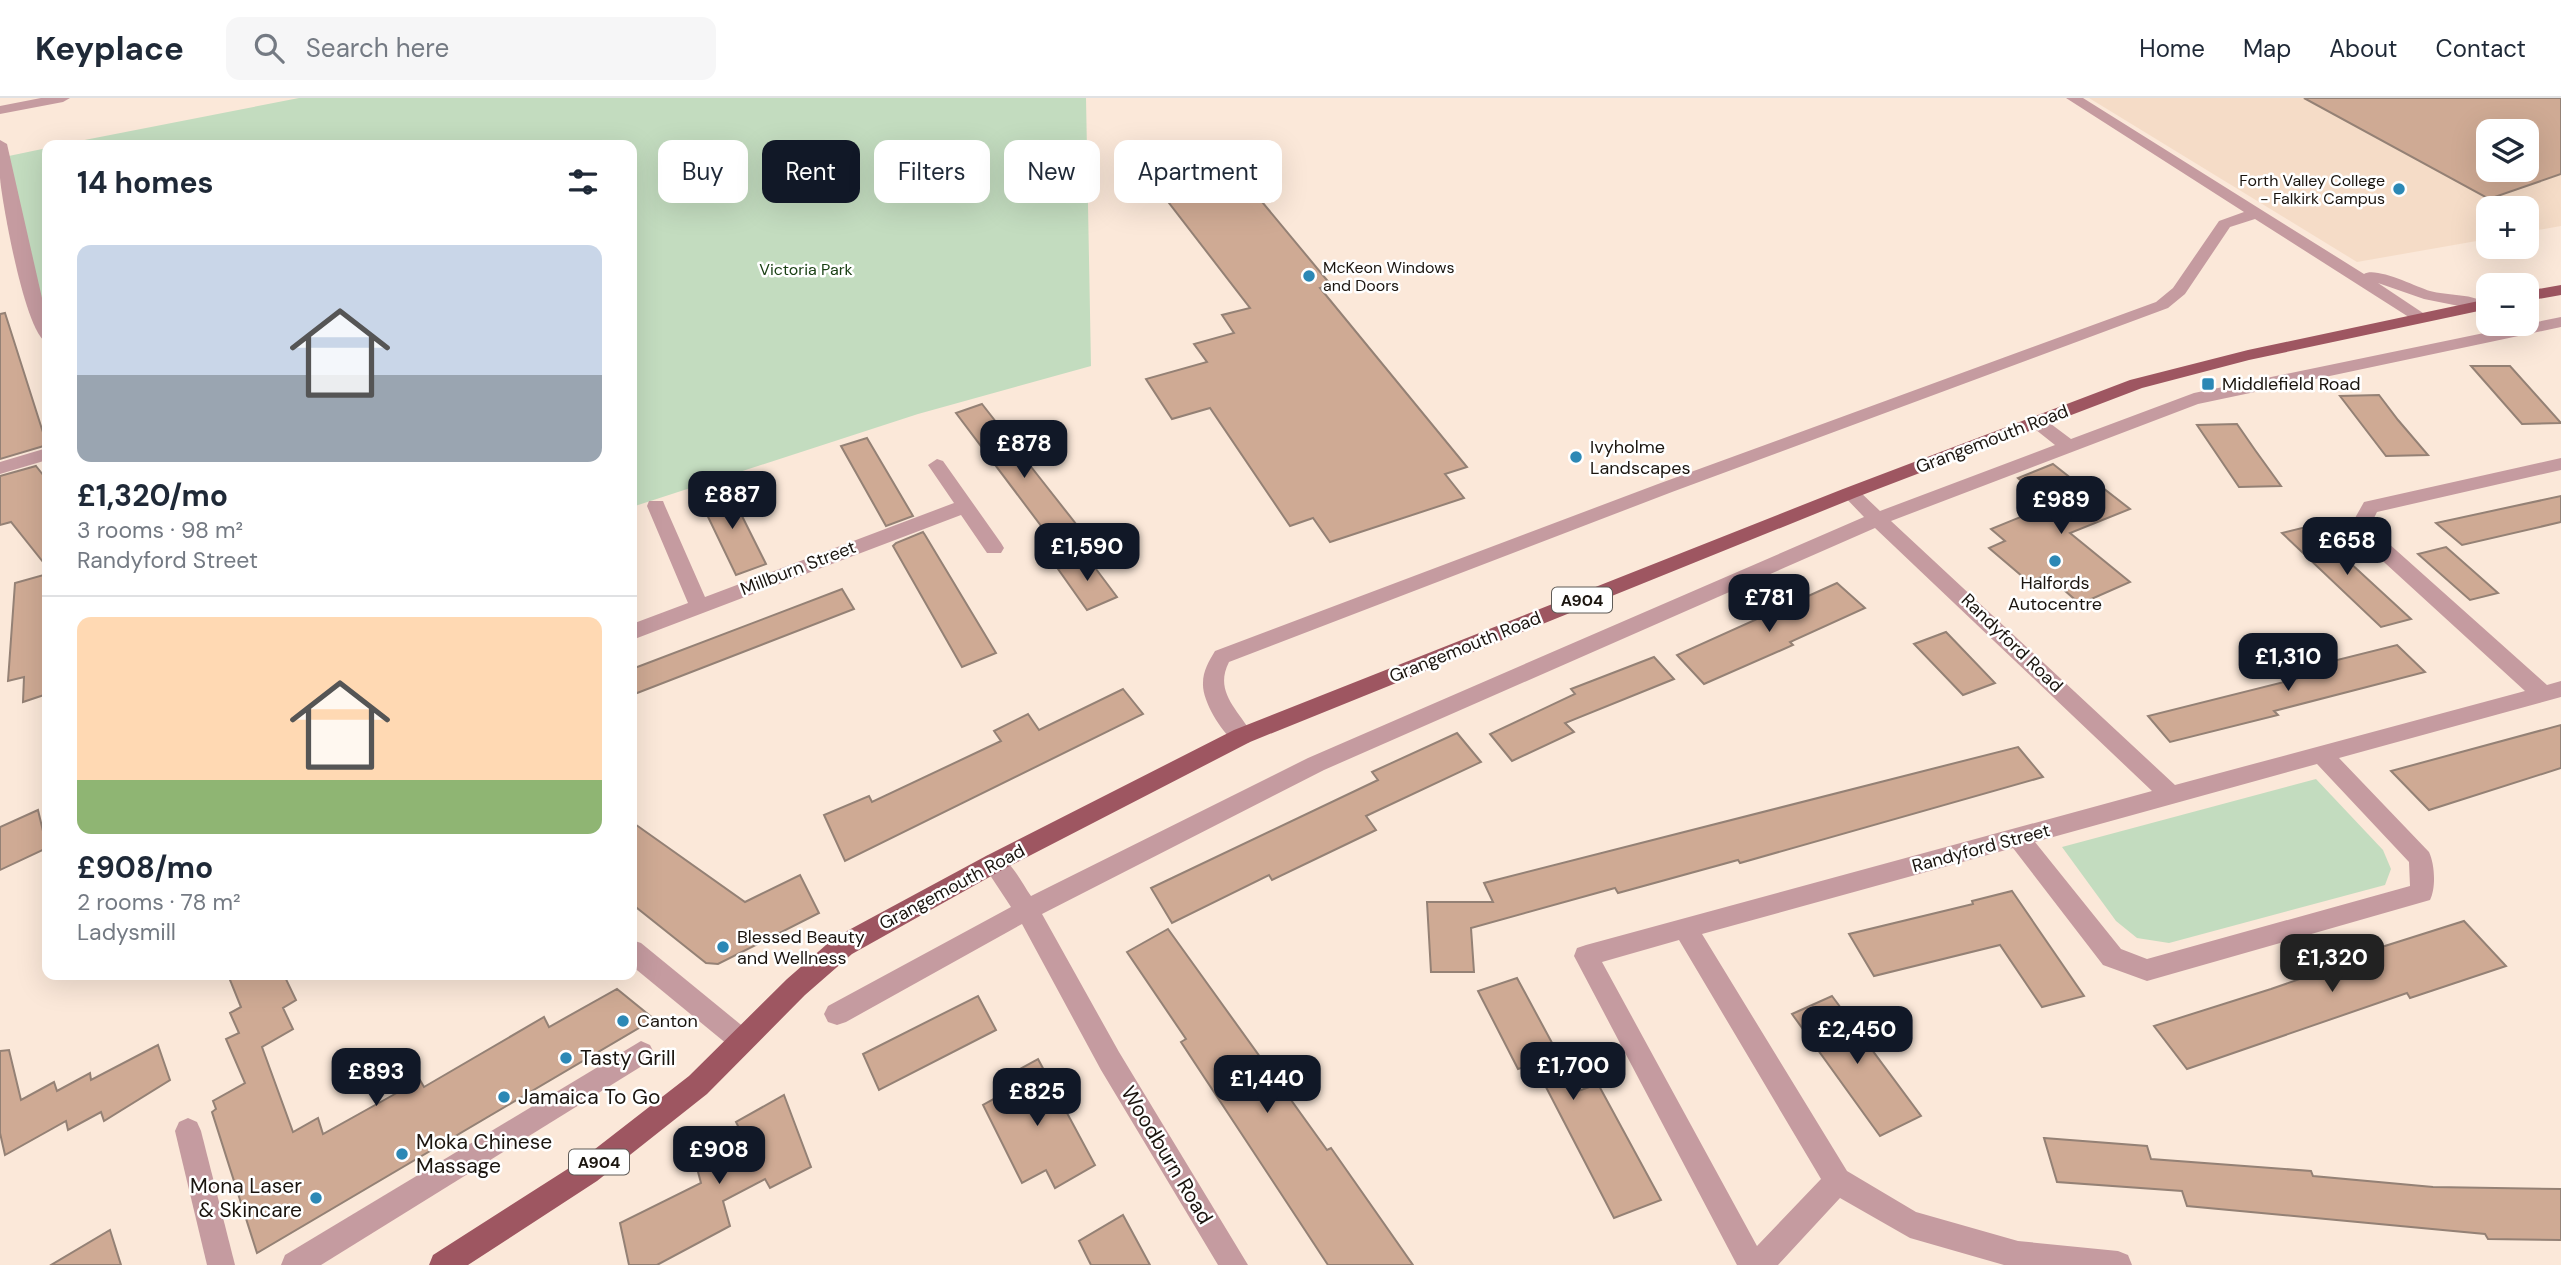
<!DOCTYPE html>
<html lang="en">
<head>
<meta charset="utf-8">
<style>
	body { margin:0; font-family:"DM Sans",sans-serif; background:#f6f6f7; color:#1f2937; height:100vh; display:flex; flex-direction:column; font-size:26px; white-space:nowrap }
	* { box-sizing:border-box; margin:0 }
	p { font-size:23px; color:#747a83 }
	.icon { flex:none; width:38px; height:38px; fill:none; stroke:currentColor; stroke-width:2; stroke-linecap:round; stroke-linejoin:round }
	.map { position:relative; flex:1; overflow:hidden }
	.drawer { position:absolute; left:42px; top:42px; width:595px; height:840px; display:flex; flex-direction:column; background:#fff; border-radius:14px; box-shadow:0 7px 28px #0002 }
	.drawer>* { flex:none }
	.banner { position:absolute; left:658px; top:42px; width:665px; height:63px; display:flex; gap:14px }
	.buttons { position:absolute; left:2476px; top:21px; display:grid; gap:14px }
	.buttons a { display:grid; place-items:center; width:63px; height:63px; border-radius:14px; background:#fff; box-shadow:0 7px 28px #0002; font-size:35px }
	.price { position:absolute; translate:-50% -60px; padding:0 16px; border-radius:14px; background:#111827; color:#fff; font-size:23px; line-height:46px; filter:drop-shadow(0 2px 4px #0008) }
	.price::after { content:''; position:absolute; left:50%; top:42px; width:21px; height:16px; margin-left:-10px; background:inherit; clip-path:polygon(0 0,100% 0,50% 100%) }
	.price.current { background:#222; color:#fff }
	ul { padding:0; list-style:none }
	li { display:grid; align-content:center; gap:14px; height:371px; padding:0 35px }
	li+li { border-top:2px solid #e0e1e3 }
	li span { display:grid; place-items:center; height:217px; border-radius:14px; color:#555 }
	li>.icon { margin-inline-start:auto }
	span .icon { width:126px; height:126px; fill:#fffc; stroke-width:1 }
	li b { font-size:30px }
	h2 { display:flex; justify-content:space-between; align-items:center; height:84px; padding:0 35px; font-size:30px }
	.chip { padding:0 24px; border-radius:14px; background:#fff; box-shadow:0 7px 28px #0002; font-size:24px; line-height:63px }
	.chip.current { background:#111827; color:#fff }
	header { display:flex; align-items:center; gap:42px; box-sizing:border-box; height:98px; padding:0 35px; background:#fff; border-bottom:2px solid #e0e1e3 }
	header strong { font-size:33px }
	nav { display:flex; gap:38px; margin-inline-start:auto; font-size:24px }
	.search { width:490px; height:63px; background:#f6f6f7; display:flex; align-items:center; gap:18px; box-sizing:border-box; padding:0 24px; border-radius:14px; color:#747a83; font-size:26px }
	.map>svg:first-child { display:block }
	.built { fill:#f5dcc7; fill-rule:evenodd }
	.green { fill:#c3dcbf }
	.building { fill:#cfaa94; stroke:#948175; stroke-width:2; fill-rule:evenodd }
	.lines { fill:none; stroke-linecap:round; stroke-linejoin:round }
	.minor { fill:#c59ba0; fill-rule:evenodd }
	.major { fill:#9e5661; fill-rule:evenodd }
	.poi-dot { fill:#2c88b5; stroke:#fff; stroke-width:2.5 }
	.labels { text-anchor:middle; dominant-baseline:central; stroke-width:5; stroke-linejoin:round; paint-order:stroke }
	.far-poi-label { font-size:16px; fill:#1b150f; stroke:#fff; text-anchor:end }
	.far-park-label { font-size:16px; fill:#1a4014; stroke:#fff }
	.shield { fill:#fff; stroke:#5f5b57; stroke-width:2 }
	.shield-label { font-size:16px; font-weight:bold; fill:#1b150f }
	.poi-label { font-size:18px; fill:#1b150f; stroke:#fff; text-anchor:start }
	.street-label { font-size:18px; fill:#1b150f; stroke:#fff }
	.near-poi-label { font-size:21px; fill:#1b150f; stroke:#fff; text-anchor:start }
	.near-street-label { font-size:21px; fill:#1b150f; stroke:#fff }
</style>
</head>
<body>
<header>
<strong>Keyplace</strong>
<div class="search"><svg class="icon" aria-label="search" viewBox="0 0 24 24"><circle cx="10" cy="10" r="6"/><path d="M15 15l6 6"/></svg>Search here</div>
<nav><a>Home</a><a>Map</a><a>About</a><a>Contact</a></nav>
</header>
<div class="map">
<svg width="2561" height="1167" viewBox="0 0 2561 1167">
	<rect width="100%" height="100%" fill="#fbe8d9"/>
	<path class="built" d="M2089,0H2561V128L2527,134V110H2488V141L2357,164ZM2488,33H2527V72H2488Z"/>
	<g class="green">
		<polygon points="299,0 1086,0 1091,268 918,316 632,409 632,47 59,47"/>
		<polygon points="47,50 47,239 35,213 4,59"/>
		<polygon points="2316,681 2383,752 2391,771 2385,787 2169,845 2137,840 2116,823 2062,749"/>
	</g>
	<g class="building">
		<path d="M2304,0H2561V76L2489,101ZM2488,33H2527V72H2488Z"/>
		<polygon points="1243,81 1331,187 1320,190 1467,369 1445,376 1464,400 1330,444 1313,420 1290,428 1210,310 1172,321 1146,281 1207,264 1194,246 1234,235 1222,217 1250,210 1166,101"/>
		<polygon points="5,215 47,347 0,361 0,216"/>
		<polygon points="2471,268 2510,268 2561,325 2522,326"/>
		<polygon points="2379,297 2398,322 2428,357 2386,358 2340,298"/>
		<polygon points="982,306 1032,370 1091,445 1063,457 956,315"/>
		<polygon points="2237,326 2255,352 2281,388 2239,389 2197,327"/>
		<polygon points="867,340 913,418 886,428 841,348"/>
		<polygon points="2053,366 2086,392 2099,387 2130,411 2070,435 2130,484 2080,506 2047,477 2029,484 1989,450 2005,443 1991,431 2050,407 2018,380"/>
		<polygon points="36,368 47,382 47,469 11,424 0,427 0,378"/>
		<polygon points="727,388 766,466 736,477 698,398"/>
		<polygon points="2561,398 2561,424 2462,447 2436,425"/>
		<polygon points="2310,428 2411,521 2381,529 2282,435"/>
		<polygon points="923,434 925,437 996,555 962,569 893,448 896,445"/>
		<polygon points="2446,449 2498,495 2470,502 2418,456"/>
		<polygon points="1087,459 1117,499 1087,512 1058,471"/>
		<polygon points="47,476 47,596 23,604 24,579 8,583 15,485"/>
		<polygon points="1837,485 1865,510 1790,544 1793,547 1704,586 1677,557"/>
		<polygon points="842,491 854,511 632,597 632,571"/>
		<polygon points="1946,534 1995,585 1963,597 1914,546"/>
		<polygon points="2397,547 2425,574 2274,613 2278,617 2170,644 2148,618 2296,581 2289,574"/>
		<polygon points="1654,559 1674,581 1565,625 1574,634 1512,663 1490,636 1575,596 1571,591"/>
		<polygon points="1123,591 1143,616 845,763 824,717 869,698 872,704 1001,643 994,633 1028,616 1039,632"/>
		<polygon points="2561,627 2561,670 2429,712 2391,673"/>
		<polygon points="1457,635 1481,664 1366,718 1376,732 1272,782 1269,777 1172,825 1151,790 1378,682 1372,674"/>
		<polygon points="2018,649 2043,679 1740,765 1738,762 1618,795 1615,790 1471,830 1474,874 1431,874 1427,804 1493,804 1484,785"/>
		<polygon points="38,712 47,750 0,772 0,729"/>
		<polygon points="632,724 745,804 800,777 819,815 718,866 706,865 632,806"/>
		<polygon points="2012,793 2084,898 2042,909 2000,847 1874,878 1849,836 1973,806 1972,803"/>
		<polygon points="2464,823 2506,868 2410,900 2407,895 2187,971 2154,928 2271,891 2372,856 2369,853"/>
		<polygon points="1168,831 1327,1052 1331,1050 1413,1167 1328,1167 1181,944 1186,941 1127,854"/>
		<polygon points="228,877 284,877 296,902 283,910 293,931 262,949 293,1034 318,1020 323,1036 420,982 424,989 544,919 549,929 617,891 654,921 257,1155 212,1014 216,1011 213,1003 245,985 226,941 239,935 230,915 241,909"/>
		<polygon points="1517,880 1578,993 1598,986 1661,1102 1614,1120 1534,966 1518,971 1478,893"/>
		<polygon points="978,898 996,932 879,992 863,956"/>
		<polygon points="1832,898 1921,1018 1880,1038 1792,916"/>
		<polygon points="158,947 170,982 104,1023 101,1014 68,1032 66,1023 5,1057 0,1035 0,953 9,952 21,1002 54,984 57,993 90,975 91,982"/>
		<polygon points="1038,961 1095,1067 1055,1090 1046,1072 1022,1085 983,1007 1006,994 1000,982"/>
		<polygon points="784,997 811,1069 770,1090 765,1081 723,1103 730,1128 657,1167 629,1167 620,1125 701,1085 694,1059 742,1036 736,1024"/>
		<polygon points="2044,1040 2147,1048 2151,1061 2311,1073 2313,1078 2433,1089 2561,1091 2561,1142 2488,1141 2485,1136 2187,1108 2182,1093 2057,1084"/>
		<polygon points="1123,1117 1150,1167 1091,1167 1079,1143"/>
		<polygon points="110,1132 121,1167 51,1167"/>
	</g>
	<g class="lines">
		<g class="minor">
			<polygon points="41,0 70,0 63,4 0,16 0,8"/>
			<path d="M2066,0H2083L2364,176C2375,168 2415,188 2430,193C2446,198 2476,195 2487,207L2479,212L2424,201L2378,185L2429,219L2427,223H2415L2255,121L2230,129L2185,196L2168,210L1672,394L1229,564C1213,595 1240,613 1253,638L1250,644C1244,646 1239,647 1234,643C1220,632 1202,602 1203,585C1203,573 1209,563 1215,553L1658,386L2156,204L2173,190L2219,123L2244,114Z"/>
			<path d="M0,42L7,46L47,222V244C26,239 2,105 0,80C0,67 0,54 0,42Z"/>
			<path d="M2561,219V229L2198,306L1891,423L2175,687L2525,593L2362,444L2355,420L2364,404L2561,360V372L2377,414L2374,420L2378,436L2547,587L2561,583V599L2339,660L2429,754C2435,767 2436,790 2430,802L2147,883L2103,867L2013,750L1702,836L1847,1073L1916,1114L2018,1143L2118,1153L2128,1157L2132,1167H2004L1910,1140L1840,1100L1778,1167H1737L1574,858L1577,850L1586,847L2152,693L1875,430L1324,672L1042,816L1119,954L1248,1167H1218L1101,972L1022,826L846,924L837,927L828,924L824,916L828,908L1011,809L982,765L986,758C1007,751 1020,783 1031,798L1308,660L1864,419L1841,395L1843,391H1857L1880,413L2055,347L2031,328L2028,324L2031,320H2043L2071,341L2194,295ZM2317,666L2409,764L2410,788L2147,861L2121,851L2035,744ZM1679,842L1821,1081L1757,1148L1602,864Z"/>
			<polygon points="47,350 47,362 0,376 0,364"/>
			<polygon points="937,361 943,363 1001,445 1004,450 1001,455 987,455 961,417 632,542 632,526 688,505 647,408 649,403 663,403 665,408 705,499 954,405 928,367"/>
			<polygon points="632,842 641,845 751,935 755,943 751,951 742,955 733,951 632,868"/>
			<polygon points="641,943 650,947 654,955 650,963 321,1167 281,1167 285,1157"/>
			<polygon points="188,1020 197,1024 201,1033 235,1167 207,1167 175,1033 179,1024"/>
		</g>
		<g class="major">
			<polygon points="2561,187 2561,197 2527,203 2527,193"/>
			<polygon points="2488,201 2488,211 2249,262 2142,290 1857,399 1250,644 1002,772 852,856 805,897 707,996 597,1083 468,1167 429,1167 433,1157 577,1065 689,978 787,881 834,840 986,758 1234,632 1843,391 2130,282 2248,252"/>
		</g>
	</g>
	<g class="poi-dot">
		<circle cx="2399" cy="91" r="7"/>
		<circle cx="1309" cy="178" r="7"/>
		<rect x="2201" y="279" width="14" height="14" rx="3.5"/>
		<circle cx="1576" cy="359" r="7"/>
		<circle cx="2055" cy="463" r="7"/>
		<circle cx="723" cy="849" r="7"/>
		<circle cx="623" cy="923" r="7"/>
		<circle cx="566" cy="960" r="7"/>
		<circle cx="504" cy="999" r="7"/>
		<circle cx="402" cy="1056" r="7"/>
		<circle cx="316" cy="1100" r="7"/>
	</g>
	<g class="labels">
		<g class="far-poi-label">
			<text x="2385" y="82">Forth Valley College<tspan x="2385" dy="18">- Falkirk Campus</tspan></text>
			<text x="1323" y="169" text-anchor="start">McKeon Windows<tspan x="1323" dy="18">and Doors</tspan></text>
		</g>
		<g class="far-park-label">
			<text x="806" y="171">Victoria Park</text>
		</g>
		<g class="shield">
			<rect x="1552" y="489.5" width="60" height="25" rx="5"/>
			<rect x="569" y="1051.5" width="60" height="25" rx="5"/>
		</g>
		<g class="shield-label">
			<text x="1582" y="502">A904</text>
			<text x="599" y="1064">A904</text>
		</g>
		<g class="poi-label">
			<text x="2222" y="286">Middlefield Road</text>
			<text x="1590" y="349">Ivyholme<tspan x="1590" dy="21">Landscapes</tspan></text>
			<text x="2055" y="485" text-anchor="middle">Halfords<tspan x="2055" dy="21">Autocentre</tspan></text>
			<text x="737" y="839">Blessed Beauty<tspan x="737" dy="21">and Wellness</tspan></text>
			<text x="637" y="923">Canton</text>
		</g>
		<g class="street-label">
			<text transform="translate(1992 341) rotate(-21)">Grangemouth Road</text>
			<text transform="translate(798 470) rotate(-21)">Millburn Street</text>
			<text transform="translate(2012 545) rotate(44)">Randyford Road</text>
			<text transform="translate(1465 549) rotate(-22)">Grangemouth Road</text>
			<text transform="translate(1981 750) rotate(-15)">Randyford Street</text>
			<text transform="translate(952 789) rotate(-28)">Grangemouth Road</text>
		</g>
		<g class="near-poi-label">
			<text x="580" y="960">Tasty Grill</text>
			<text x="518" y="999">Jamaica To Go</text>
			<text x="416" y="1044">Moka Chinese<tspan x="416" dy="24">Massage</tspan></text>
			<text x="302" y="1088" text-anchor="end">Mona Laser<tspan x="302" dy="24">&amp; Skincare</tspan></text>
		</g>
		<g class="near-street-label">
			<text transform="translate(1167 1057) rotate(59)">Woodburn Road</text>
		</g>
	</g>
</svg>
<div class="buttons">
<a><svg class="icon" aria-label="layers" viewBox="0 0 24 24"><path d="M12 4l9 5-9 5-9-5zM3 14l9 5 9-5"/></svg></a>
<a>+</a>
<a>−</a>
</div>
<b class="price" style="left:1024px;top:382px">£878</b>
<b class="price" style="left:732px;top:433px">£887</b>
<b class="price" style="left:2061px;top:438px">£989</b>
<b class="price" style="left:2347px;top:479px">£658</b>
<b class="price" style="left:1087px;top:485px">£1,590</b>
<b class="price" style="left:1769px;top:536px">£781</b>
<b class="price" style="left:2288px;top:595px">£1,310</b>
<b class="price current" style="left:2332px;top:896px">£1,320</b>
<b class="price" style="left:1857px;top:968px">£2,450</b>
<b class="price" style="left:1573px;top:1004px">£1,700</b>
<b class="price" style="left:376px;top:1010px">£893</b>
<b class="price" style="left:1267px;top:1017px">£1,440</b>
<b class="price" style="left:1037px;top:1030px">£825</b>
<b class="price" style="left:719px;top:1088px">£908</b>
<div class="banner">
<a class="chip">Buy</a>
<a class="chip current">Rent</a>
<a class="chip">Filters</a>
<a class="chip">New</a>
<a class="chip">Apartment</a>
</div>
<section class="drawer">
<h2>14 homes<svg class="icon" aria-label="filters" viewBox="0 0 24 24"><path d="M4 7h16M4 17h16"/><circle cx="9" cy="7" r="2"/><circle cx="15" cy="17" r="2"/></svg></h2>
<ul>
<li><span style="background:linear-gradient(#c9d6e8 60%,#9aa5b1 0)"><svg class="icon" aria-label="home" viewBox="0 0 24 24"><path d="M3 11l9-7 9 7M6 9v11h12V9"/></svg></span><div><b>£1,320/mo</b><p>3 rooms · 98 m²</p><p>Randyford Street</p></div></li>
<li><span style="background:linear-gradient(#ffd9b3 75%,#8fb573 0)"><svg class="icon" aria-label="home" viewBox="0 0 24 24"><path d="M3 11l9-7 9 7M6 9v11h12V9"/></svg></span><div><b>£908/mo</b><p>2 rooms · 78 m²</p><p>Ladysmill</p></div></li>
</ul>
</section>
</div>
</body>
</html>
